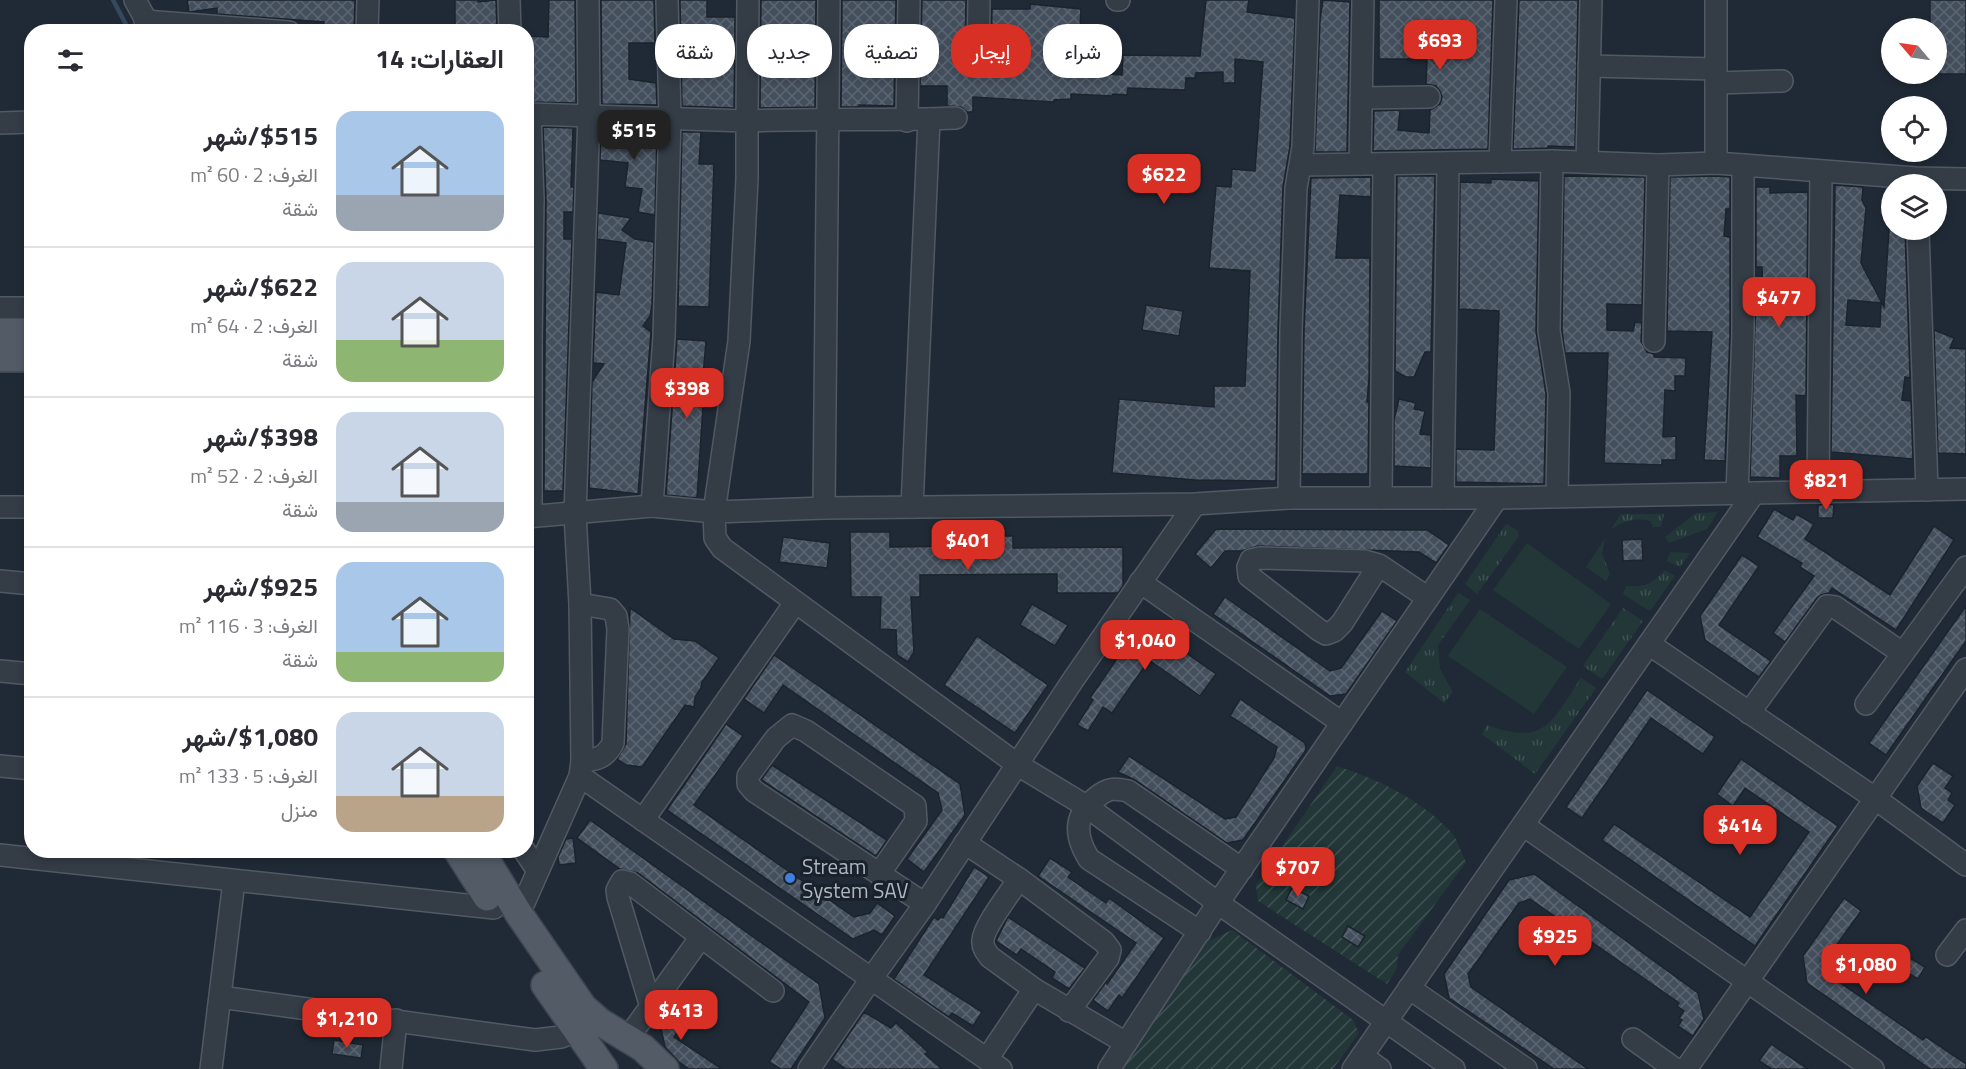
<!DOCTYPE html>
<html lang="ar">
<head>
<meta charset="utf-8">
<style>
	body { margin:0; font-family:"Titillium Web",Vazirmatn,sans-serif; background:#f7f7f7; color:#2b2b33; direction:rtl; height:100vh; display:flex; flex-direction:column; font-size:22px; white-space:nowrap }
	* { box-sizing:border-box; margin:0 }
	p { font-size:20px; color:#7c7c81 }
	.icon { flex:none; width:33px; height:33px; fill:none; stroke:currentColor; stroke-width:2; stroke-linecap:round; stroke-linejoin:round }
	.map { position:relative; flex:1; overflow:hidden; direction:ltr }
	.panel { position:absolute; left:24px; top:24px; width:510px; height:834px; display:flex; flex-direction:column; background:#fff; border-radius:24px; box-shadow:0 3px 9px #0003; direction:rtl }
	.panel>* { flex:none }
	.guide { position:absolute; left:552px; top:24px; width:570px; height:54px; direction:rtl; display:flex; gap:12px }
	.needle { width:39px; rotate:299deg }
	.fabs { position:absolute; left:1881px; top:18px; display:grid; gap:12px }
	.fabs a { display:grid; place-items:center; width:66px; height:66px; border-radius:50%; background:#fff; box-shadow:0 3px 9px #0003; font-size:30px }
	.price { position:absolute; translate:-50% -51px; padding:0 14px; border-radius:12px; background:#d93025; color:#fff; font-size:20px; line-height:39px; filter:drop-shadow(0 2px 3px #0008) }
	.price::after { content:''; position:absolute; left:50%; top:36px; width:18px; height:14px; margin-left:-9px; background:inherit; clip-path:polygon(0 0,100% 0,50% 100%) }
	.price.active { background:#222; color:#fff }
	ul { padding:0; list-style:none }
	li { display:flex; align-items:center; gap:18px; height:150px; padding:0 30px }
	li+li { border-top:2px solid #e1e1e2 }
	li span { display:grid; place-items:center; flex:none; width:168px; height:120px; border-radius:18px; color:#555 }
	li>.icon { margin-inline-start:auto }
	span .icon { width:72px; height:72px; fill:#fffc; stroke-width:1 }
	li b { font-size:26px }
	h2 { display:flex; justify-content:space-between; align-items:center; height:72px; padding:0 30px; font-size:26px }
	.tag { padding:0 21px; border-radius:24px; background:#fff; box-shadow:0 3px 9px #0003; font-size:21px; line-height:54px }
	.tag.active { background:#d93025; color:#fff }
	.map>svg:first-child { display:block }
	.grass { fill:url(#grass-tufts) }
	.park { fill:#233738 }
	.garden { fill:url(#garden-furrows) }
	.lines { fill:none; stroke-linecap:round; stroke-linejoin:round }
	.stream { stroke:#36475e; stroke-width:4.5 }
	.building { fill:url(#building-cross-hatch); stroke:#1b232d; stroke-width:1.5; fill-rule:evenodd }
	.minor-casing { stroke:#515964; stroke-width:24 }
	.major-casing { stroke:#3d4550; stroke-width:30 }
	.minor { stroke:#343c46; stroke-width:21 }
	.major { stroke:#525b66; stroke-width:27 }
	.shop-dot { fill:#3f7fe0; stroke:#19212b; stroke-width:2 }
	.labels { text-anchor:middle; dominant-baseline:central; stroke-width:6; stroke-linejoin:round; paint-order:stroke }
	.poi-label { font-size:21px; fill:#aeb6c3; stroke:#19212b; text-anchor:start }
</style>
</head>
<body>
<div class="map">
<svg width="1966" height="1069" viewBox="0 0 1966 1069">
	<defs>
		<pattern id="grass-tufts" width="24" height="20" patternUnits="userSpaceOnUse" patternTransform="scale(1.5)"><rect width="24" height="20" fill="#233738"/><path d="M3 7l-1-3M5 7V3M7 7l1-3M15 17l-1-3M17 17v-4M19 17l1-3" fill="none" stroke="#405253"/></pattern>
		<pattern id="garden-furrows" width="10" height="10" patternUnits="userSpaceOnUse" patternTransform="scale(1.5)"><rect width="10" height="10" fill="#233738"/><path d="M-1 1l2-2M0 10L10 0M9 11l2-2" fill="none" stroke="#405253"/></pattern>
		<pattern id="building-cross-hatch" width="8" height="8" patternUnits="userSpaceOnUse" patternTransform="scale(1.5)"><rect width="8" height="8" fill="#444f5d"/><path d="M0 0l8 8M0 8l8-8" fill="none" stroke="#5c6673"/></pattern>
	</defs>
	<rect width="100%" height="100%" fill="#202a36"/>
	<g class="grass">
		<polygon points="1718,512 1707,529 1669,543 1665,537 1696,513"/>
		<path d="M1621,514H1664L1661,527H1653L1650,521C1634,517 1625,521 1611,529Z"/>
		<polygon points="1506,524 1518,531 1519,536 1477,594 1465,584"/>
		<polygon points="1605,539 1602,554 1610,574 1606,581 1586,567"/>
		<polygon points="1670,552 1690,553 1680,567 1667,561"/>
		<path d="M1665,570L1675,576L1650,611L1623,594L1626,586C1647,586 1650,586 1665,570Z"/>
		<polygon points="1458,593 1470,600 1438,645 1440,669 1453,692 1444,703 1405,672"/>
		<polygon points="1623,608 1643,621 1602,679 1583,666"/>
		<path d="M1581,678L1596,688L1535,774L1482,734L1487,725C1546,747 1552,721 1581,678Z"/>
	</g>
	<g class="park">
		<polygon points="1527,543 1611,604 1579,649 1493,590"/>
		<polygon points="1480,609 1567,667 1534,714 1448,656"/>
	</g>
	<g class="garden">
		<path d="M1337,766C1379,780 1420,799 1451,832C1458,840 1461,853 1466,862L1398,955L1397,968L1387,984L1258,901L1256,885Z"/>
		<polygon points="1232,930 1353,1020 1359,1033 1333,1069 1117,1069 1206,942"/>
	</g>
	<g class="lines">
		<polyline class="stream" points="113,0 130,32"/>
	</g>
	<g class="building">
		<polygon points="187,0 352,0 355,1 354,30 324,30 324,22 217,14 217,8 189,12"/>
		<polygon points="455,0 478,0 478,2 496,0 497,32 455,32"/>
		<polygon points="549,0 575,0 576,103 526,102 526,36 548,37"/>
		<polygon points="601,0 654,0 655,43 629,43 629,79 656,83 657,105 602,104"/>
		<polygon points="680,0 707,0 707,17 735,17 734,108 682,106"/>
		<polygon points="761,0 816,0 815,107 760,108"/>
		<polygon points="842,0 896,0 894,106 859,105 859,107 841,107"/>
		<polygon points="922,0 966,0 965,59 971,70 977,72 985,70 991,60 992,9 1030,9 1030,4 1081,9 1078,72 1122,75 1123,55 1200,56 1206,0 1249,0 1247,12 1295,18 1290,146 1283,187 1278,331 1276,481 1195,480 1112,473 1119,399 1214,407 1214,386 1245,386 1250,271 1209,268 1216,186 1231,187 1232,169 1255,171 1263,62 1235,59 1235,83 1223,83 1223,72 1196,73 1195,78 1186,78 1185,90 1128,88 1127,95 1113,94 1112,96 1071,94 1071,99 1054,100 1054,102 973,97 973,112 967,112 961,107 947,106 947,86 920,86"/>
		<polygon points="1323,0 1350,2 1347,152 1315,152 1320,20"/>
		<polygon points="1379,0 1493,0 1488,149 1373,151 1374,111 1400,110 1398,130 1429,133 1430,110 1440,104 1442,97 1440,91 1436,86 1426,84 1427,59 1379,59"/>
		<polygon points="1519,0 1578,0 1575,147 1548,146 1548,148 1513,149"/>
		<polygon points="1930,0 1966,0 1966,74 1936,74 1936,28 1930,28"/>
		<polygon points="543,127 573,128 571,187 574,187 573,212 564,212 564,239 572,239 563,491 544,491 546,200"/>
		<polygon points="601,129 657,131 655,215 638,212 642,189 625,187 628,163 600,160"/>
		<polygon points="682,132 701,132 699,164 714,164 709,307 678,306"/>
		<polygon points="1397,176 1435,176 1431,352 1425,352 1414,377 1406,377 1395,371"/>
		<polygon points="1564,176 1645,177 1642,305 1607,304 1607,330 1633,331 1635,322 1642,323 1641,341 1647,352 1654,354 1654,357 1686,358 1685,376 1675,376 1675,391 1665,390 1663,437 1676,436 1676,460 1662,460 1662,465 1604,463 1608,353 1565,353 1562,330"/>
		<polygon points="1716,176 1730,177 1730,209 1726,209 1724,236 1730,237 1730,334 1725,461 1704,460 1712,332 1667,331 1670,177"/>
		<polygon points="1371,177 1371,197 1340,195 1336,258 1370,258 1369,378 1367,402 1369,402 1368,474 1302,474 1304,331 1311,178"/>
		<polygon points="1491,179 1539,181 1536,331 1546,394 1544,484 1456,482 1456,449 1494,450 1499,311 1459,309 1460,182 1491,183"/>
		<path d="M1835,185L1863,187L1862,200L1866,208L1861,263L1884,307L1889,229L1905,230L1910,374V378L1905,377L1902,400L1911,401L1913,459L1831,452ZM1848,300L1881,303L1880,327L1846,325Z"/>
		<polygon points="1756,187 1770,187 1770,193 1808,192 1806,396 1796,395 1797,456 1780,456 1780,478 1750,477 1756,293 1763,293 1762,267 1756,267"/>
		<polygon points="598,213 631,218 622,230 635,239 654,242 652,305 650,316 643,326 651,332 638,494 589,488 592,382 604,364 593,363 596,292 619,295 626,243 597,239"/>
		<polygon points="1146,305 1183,311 1179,336 1142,330"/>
		<polygon points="1934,330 1954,338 1950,348 1966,349 1966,454 1938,453"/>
		<polygon points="677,339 706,341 703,376 705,376 697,498 666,495"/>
		<polygon points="1399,399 1416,403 1414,409 1425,411 1420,434 1431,435 1431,468 1394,466 1394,420"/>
		<polygon points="1834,504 1833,518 1818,518 1818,505"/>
		<polygon points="1774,509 1793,520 1796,514 1814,524 1805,539 1890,595 1934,526 1954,540 1896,630 1832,588 1829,593 1821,595 1817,598 1785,642 1773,633 1814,576 1800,567 1802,563 1757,537"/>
		<polygon points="972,529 1005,529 1005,536 1013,536 1013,548 1123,547 1123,586 1118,593 1057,593 1057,574 920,575 920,597 911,597 914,652 908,662 897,655 896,630 880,629 881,597 851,597 850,532 890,532 890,547 962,546 962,537 972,537"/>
		<polygon points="1216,529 1427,530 1449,545 1436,563 1419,552 1258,546 1242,551 1225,551 1211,568 1195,554"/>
		<polygon points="783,537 830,543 827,568 779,562"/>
		<polygon points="1642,539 1643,560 1623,561 1622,540"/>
		<polygon points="1742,555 1759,566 1719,625 1771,661 1759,677 1705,640 1700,616"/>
		<polygon points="1225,597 1330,671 1341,668 1382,611 1397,621 1346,694 1330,696 1213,614"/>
		<polygon points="1032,604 1068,625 1055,646 1020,625"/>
		<polygon points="1966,606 1966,641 1886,755 1869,743"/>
		<polygon points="630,608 674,639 695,641 719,658 702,682 701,688 695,697 694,707 685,705 642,767 626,765 617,759 626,744"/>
		<polygon points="1142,622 1216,674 1200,696 1149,660 1112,713 1103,707 1088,731 1077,725 1093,700 1090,698"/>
		<polygon points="977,636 1048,685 1015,733 944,685"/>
		<polygon points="774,655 960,784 965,815 924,872 907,859 942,810 938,793 783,685 764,713 744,699"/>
		<polygon points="1647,690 1715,737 1703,754 1651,718 1582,818 1566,807"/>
		<polygon points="1240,699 1305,743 1306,750 1243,840 1227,843 1135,780 1118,772 1129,756 1225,819 1236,817 1274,758 1277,747 1230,716"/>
		<polygon points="726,724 743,736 694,805 854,917 870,913 877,903 895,916 882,935 874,930 853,939 667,810"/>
		<polygon points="1741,759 1838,826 1755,946 1602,840 1614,824 1750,917 1809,832 1745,788 1733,806 1717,794"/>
		<polygon points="1933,763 1953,776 1945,788 1952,793 1948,800 1955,805 1943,823 1921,808 1917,786"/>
		<polygon points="772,765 887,840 876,856 763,781 761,780"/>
		<polygon points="590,820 819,984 825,1018 791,1069 781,1069 769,1062 809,1002 638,873 620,869 577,838"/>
		<polygon points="573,838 576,863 559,865 558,857 566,839"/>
		<polygon points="1050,858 1072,872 1068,877 1106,903 1109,898 1164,938 1122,998 1119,995 1108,1011 1093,1000 1106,982 1107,984 1136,943 1038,876"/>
		<polygon points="974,867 989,877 924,975 982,1012 973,1026 952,1013 949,1017 894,979 934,917 938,920 941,917 943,918"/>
		<polygon points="1534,874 1698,993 1704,1019 1693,1036 1678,1026 1682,1020 1679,1018 1684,1011 1677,1006 1679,1003 1530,899 1519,903 1468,974 1471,987 1588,1069 1554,1069 1449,998 1444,974 1509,880"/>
		<polygon points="1292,888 1309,896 1303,909 1286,900"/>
		<polygon points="1844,898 1861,911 1828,957 1832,977 1923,1040 1926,1037 1966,1064 1966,1069 1930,1069 1807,983 1803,956"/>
		<polygon points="1008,917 1085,968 1069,989 1052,978 1055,972 1021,949 1017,955 996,941"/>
		<polygon points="1348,926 1365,936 1358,947 1342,937"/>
		<polygon points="1905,955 1925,967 1918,979 1898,967"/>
		<polygon points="669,1003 688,1015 674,1037 722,1069 689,1069 679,1062 665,1047 659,1019"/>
		<polygon points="864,1012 891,1028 896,1023 928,1052 925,1054 942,1069 846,1069 832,1059"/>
		<polygon points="334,1040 363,1045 361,1058 332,1054"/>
		<polygon points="1771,1044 1808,1069 1772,1069 1759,1061"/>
	</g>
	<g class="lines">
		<defs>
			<g id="minor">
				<polyline points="135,0 152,31"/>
				<polyline points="509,0 510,32"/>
				<path d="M748,0L747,121C817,118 886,121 956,118"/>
				<polyline points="1117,0 1119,0"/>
				<polyline points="1716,0 1716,163"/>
				<polyline points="145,21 289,32"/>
				<polyline points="367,32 368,0"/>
				<polyline points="978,59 979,0"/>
				<polyline points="1589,66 1716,69"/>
				<polyline points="1716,83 1782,81"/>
				<polyline points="1361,98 1429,97"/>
				<polyline points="907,121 909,0"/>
				<polyline points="0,123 32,122"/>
				<polyline points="1552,161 1549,331 1559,393 1557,496"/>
				<polyline points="1500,162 1506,0"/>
				<polyline points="1587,162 1591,0"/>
				<polyline points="1360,164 1363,0"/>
				<polyline points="1301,165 1552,161 1658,165 1716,163 1916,178 1966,179"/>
				<polyline points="526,200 533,200 530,114 747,121 747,179 739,341 714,512 652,506 526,517"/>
				<polyline points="1918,230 1927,490"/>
				<polyline points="0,308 32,308"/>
				<polyline points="1654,341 1658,165"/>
				<polyline points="526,342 531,342 531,516"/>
				<polyline points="531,342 533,200"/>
				<polyline points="1818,492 1821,171"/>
				<polyline points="1737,494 1743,334 1743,165"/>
				<polyline points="1289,498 1291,331 1296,188 1303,147 1308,0"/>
				<polyline points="1381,498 1384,164"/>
				<polyline points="1443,498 1448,163"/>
				<polyline points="652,506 664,337 670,118 667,0"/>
				<polyline points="0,507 32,507"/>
				<polyline points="912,507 929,119"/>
				<polyline points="824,508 829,0"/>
				<polyline points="1379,565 1342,623 1334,631 1326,634 1319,630 1249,576 1248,567 1251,560 1260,558 1365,561 1379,565 1428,598"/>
				<polyline points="0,581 32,584"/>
				<polyline points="1140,582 1342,723"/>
				<path d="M580,604L610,609L616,616L618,629L613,743C606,757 597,760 582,761"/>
				<polyline points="1649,644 1876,799 1966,865"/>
				<polyline points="0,671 32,674"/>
				<polyline points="1866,704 1966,567"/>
				<polyline points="1749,713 1827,606 1835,607 1902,653"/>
				<polyline points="0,766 32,769"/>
				<polyline points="580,776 1001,1069"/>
				<polyline points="643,820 795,603"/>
				<polyline points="1523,825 1873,1069"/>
				<polyline points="965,843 1019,879 1104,942 1110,950 1108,958 1069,1011"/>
				<polyline points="524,850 538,871"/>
				<polyline points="0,855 494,908"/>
				<polyline points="879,874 916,821 915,806 806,731 792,725 776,738 748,776 748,784 754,791 925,904"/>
				<path d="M1019,879C1010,893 984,926 983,940C982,947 986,952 990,957L1034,989L1126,1043"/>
				<polyline points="519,914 580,776 582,761 580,604 575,514 589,115 588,0"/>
				<path d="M1200,932L1089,859C1074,835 1074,815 1097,797C1108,788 1114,788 1128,791L1242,869"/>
				<polyline points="1947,955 1966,930"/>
				<polyline points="1409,988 1526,1069"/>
				<polyline points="220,997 535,1040 561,1037 577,1031"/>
				<polyline points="651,1007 618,897 617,890 622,881 630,883 773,991"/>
				<polyline points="628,1038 701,937"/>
				<polyline points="1633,1039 1675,1069"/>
				<polyline points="1362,1056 1380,1069"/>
				<polyline points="987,1059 1034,989"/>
				<polyline points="211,1069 234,881"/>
				<polyline points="391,1069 396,1020"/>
				<polyline points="809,1069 871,979 925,904 1073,680 1195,504"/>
				<polyline points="1109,1069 1218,903 1497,498"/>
				<polyline points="1353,1069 1754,493"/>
				<polyline points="1454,1069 1218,903 1086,806 1018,765 722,548 715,538 714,512 824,508 1195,504 1289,498 1497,498 1966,489"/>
				<polyline points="1686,1069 1966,669"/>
			</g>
			<g id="major">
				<polyline points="0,332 32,332"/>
				<polyline points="0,358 32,358"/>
				<polyline points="457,850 487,897"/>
				<polyline points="480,850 519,914 583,1007 600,1022 643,1048 665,1069"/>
				<polyline points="545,985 604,1069"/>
			</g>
		</defs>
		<use href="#minor" class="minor-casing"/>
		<use href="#major" class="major-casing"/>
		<use href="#minor" class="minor"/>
		<use href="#major" class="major"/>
	</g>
	<circle class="shop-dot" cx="790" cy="878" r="6"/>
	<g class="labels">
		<g class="poi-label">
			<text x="802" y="866">Stream<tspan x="802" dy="24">System SAV</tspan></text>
		</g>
	</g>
</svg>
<div class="fabs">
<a><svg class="needle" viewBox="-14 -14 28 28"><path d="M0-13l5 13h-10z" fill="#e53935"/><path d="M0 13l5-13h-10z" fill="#7c7c81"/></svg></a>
<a><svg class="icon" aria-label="locate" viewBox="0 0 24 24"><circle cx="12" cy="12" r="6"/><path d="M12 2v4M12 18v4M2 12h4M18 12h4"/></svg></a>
<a><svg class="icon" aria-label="layers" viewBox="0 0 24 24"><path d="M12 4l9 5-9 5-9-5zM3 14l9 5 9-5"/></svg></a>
</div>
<b class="price" style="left:1440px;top:71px">$693</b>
<b class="price active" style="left:634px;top:161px">$515</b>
<b class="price" style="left:1164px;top:205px">$622</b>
<b class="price" style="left:1779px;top:328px">$477</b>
<b class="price" style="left:687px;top:419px">$398</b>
<b class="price" style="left:1826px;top:511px">$821</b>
<b class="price" style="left:968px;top:571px">$401</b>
<b class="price" style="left:1145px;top:671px">$1,040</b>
<b class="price" style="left:1740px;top:856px">$414</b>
<b class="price" style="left:1298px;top:898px">$707</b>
<b class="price" style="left:1555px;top:967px">$925</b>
<b class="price" style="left:1866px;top:995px">$1,080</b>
<b class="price" style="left:681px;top:1041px">$413</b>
<b class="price" style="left:347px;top:1049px">$1,210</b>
<div class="guide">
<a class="tag">شراء</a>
<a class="tag active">إيجار</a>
<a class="tag">تصفية</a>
<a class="tag">جديد</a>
<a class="tag">شقة</a>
</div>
<section class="panel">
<h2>العقارات: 14<svg class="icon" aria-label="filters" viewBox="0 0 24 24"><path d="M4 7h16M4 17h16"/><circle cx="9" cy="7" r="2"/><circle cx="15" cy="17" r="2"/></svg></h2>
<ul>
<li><span style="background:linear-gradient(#a9c7e8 70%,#9aa5b1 0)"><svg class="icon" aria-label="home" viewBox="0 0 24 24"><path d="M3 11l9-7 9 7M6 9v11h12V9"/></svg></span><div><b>$515/شهر</b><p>الغرف: 2 · 60 m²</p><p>شقة</p></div></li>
<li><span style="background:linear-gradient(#c9d6e8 65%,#8fb573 0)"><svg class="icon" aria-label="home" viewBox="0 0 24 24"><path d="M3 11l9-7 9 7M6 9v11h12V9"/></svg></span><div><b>$622/شهر</b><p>الغرف: 2 · 64 m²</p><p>شقة</p></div></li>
<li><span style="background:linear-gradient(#c9d6e8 75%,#9aa5b1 0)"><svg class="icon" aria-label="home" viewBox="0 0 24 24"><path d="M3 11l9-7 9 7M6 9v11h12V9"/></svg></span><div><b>$398/شهر</b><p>الغرف: 2 · 52 m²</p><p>شقة</p></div></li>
<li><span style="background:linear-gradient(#a9c7e8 75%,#8fb573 0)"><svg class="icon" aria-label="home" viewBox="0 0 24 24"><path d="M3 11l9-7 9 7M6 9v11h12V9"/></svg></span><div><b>$925/شهر</b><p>الغرف: 3 · 116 m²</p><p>شقة</p></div></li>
<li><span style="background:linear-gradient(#c9d6e8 70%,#b9a48a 0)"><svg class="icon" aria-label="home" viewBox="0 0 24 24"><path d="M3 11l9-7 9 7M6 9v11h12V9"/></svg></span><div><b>$1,080/شهر</b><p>الغرف: 5 · 133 m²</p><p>منزل</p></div></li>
</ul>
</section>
</div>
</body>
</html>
